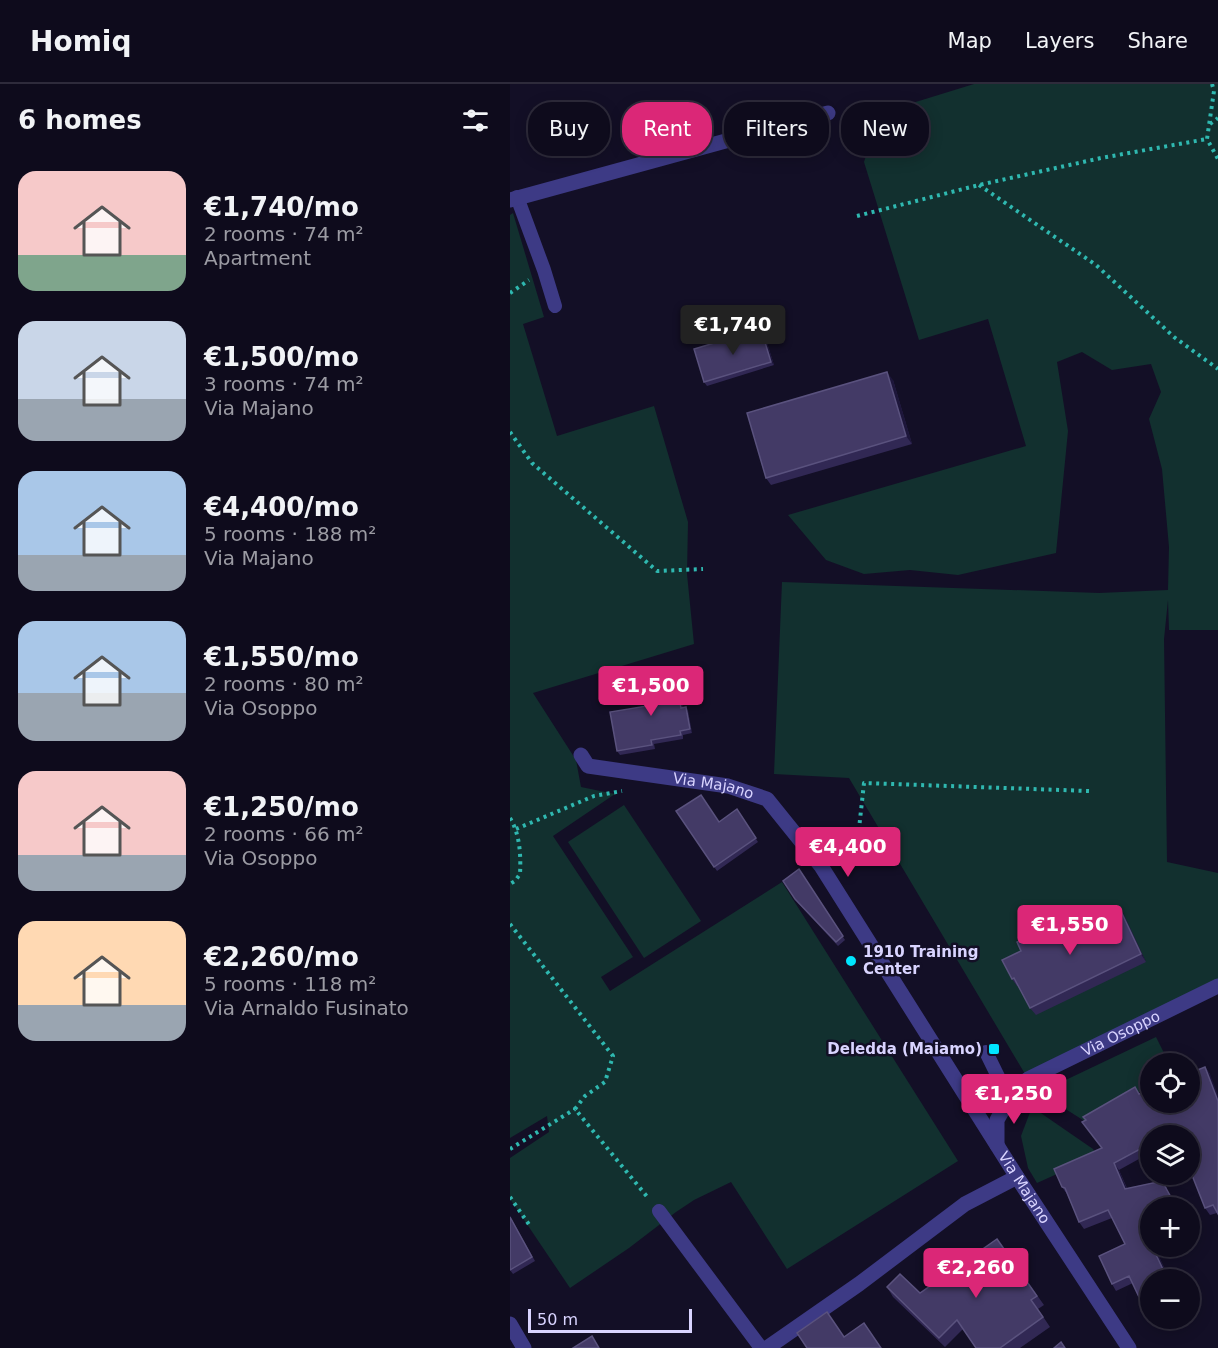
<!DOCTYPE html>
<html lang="en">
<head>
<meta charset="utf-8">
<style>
	body { margin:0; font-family:"DejaVu Sans",sans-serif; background:#1c1929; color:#f1f3f6; height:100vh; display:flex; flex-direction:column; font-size:22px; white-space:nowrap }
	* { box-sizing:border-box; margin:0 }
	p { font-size:20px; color:#9b9ba3 }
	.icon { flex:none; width:33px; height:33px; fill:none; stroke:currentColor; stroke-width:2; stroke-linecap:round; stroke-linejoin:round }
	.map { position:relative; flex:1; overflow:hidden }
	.drawer { display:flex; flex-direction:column; background:#0e0b1c; width:510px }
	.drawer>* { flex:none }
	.top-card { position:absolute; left:18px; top:18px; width:570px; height:54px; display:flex; gap:12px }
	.controls { position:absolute; left:630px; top:969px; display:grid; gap:12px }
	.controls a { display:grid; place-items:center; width:60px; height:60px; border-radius:50%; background:#0e0b1c; box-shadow:0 3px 15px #0003,0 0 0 2px #2e2b3b; font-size:30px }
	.scale { position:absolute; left:18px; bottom:15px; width:164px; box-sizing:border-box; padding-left:6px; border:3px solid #d9d4ff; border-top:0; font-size:16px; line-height:21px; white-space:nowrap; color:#d9d4ff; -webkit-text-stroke:4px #130f26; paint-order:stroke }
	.price { position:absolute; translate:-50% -51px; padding:0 14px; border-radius:6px; background:#db2777; color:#fff; font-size:20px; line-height:39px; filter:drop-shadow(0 2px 3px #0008) }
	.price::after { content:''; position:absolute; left:50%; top:36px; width:18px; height:14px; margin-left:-9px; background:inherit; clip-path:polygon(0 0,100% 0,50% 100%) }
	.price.on { background:#222; color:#fff }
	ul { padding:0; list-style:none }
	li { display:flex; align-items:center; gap:18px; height:150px; padding:0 18px }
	li span { display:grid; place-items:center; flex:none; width:168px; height:120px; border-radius:18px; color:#555 }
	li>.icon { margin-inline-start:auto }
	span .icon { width:72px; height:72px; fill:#fffc; stroke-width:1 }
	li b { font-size:26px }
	h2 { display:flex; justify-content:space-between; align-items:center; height:72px; padding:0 18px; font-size:26px }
	.chip { padding:0 21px; border-radius:24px; background:#0e0b1c; box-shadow:0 3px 15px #0003,0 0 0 2px #2e2b3b; font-size:21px; line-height:54px }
	.chip.on { background:#db2777; color:#fff }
	header { display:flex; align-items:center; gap:36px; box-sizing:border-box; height:84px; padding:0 30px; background:#0e0b1c; border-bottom:2px solid #2e2b3b }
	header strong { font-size:28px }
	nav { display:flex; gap:33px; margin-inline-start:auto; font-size:21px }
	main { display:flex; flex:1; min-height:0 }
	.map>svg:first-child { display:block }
	.green { fill:#12302f }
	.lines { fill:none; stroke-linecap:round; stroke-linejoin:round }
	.path { stroke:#2fb8b0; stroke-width:4; stroke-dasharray:3 4.5; stroke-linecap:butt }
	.service { stroke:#3d3a85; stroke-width:14 }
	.minor { stroke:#3d3a85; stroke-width:15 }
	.wall { fill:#312854 }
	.shaded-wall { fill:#1d163a }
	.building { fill:#433a66; stroke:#5a527e; stroke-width:1.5 }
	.poi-dot { fill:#00e5ff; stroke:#130f26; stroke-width:2 }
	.labels { text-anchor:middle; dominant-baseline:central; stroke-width:5; stroke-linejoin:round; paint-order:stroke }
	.street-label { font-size:15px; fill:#d9d4ff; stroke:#130f26 }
	.poi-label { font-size:15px; font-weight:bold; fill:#d9d4ff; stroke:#130f26; text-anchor:start }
</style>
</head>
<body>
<header>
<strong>Homiq</strong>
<nav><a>Map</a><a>Layers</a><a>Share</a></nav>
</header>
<main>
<section class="drawer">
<h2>6 homes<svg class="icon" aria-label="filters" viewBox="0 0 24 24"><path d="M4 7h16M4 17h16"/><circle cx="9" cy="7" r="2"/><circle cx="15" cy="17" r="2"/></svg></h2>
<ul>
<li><span style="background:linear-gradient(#f6c9c9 70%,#7fa58c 0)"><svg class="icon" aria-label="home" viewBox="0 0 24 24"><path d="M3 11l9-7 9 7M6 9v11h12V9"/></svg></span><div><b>€1,740/mo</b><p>2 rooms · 74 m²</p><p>Apartment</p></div></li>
<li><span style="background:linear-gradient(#c9d6e8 65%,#9aa5b1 0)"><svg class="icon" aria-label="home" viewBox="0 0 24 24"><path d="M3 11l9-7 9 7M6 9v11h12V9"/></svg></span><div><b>€1,500/mo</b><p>3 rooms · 74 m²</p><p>Via Majano</p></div></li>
<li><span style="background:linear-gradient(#a9c7e8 70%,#9aa5b1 0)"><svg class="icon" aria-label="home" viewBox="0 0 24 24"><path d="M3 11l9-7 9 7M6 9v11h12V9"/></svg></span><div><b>€4,400/mo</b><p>5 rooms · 188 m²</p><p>Via Majano</p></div></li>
<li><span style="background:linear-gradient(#a9c7e8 60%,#9aa5b1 0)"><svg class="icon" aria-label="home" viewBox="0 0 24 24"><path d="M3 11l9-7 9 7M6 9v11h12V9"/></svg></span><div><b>€1,550/mo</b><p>2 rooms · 80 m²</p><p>Via Osoppo</p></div></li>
<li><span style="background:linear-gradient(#f6c9c9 70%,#9aa5b1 0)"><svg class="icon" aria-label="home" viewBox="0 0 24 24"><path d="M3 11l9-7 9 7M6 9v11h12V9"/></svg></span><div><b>€1,250/mo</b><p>2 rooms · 66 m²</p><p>Via Osoppo</p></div></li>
<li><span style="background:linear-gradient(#ffd9b3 70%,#9aa5b1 0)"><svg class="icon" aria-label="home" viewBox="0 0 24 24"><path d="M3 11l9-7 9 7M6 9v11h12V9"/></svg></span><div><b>€2,260/mo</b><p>5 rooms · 118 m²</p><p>Via Arnaldo Fusinato</p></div></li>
</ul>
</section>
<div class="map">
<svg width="708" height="1264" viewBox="0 0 708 1264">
	<rect width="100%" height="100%" fill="#130f26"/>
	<g class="green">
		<polygon points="464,0 708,0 708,546 659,546 658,516 654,555 657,778 708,789 708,902 518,995 339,694 264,690 272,498 589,509 658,506 659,463 652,385 639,335 651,308 641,280 602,286 572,268 547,278 558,347 546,469 448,491 400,486 354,490 316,476 278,431 516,362 478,235 409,256 354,78 370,29"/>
		<polygon points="3,129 34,233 13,240 47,352 144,322 178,438 177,490 184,560 23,609 66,676 71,703 105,710 43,752 123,873 91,893 100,907 272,798 448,1077 277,1185 221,1098 184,1116 166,1128 119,1164 60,1204 0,1115 0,1074 39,1048 37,1032 0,1054 0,131"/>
		<polygon points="114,721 191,837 134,874 58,758"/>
		<polygon points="646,953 659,979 640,980 640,1002 576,1038 532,1010 543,1002"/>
		<polygon points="522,1023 583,1065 587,1072 527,1099 518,1084 511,1052"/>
	</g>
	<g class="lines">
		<g class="path">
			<polyline points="702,0 704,7 697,55 708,75"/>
			<polyline points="700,40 708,34"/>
			<polyline points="469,101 586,181 664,253 708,285"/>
			<polyline points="347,132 469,101 591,74 697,55"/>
			<polyline points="0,209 19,196"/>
			<polyline points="0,348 22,379 147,487 193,485"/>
			<path d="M0,734C10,750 11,772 10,790L5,797L0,800"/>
			<polyline points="6,745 84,712 112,707"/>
			<polyline points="348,754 354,699 579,707"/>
			<polyline points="0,840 103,972 95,998 75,1012 65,1025 139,1115"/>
			<polyline points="0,1065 65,1025"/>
			<polyline points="0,1113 20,1142"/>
		</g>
		<g class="service">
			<polyline points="7,113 34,186 45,222"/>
			<polyline points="476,968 499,1015"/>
			<polyline points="149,1127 251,1264"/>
		</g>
		<g class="minor">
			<polyline points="0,116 318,29"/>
			<path id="s1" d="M71,671L78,682L218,702L257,715L311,782L507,1093L619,1264"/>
			<path id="s2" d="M487,1061V1036L499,1015L518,995L708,902"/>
			<polyline points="0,1240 14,1264"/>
			<polyline points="257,1264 349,1200 455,1120 507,1093"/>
		</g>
	</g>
	<g class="wall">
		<polygon points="254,249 264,281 197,302 194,298"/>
		<polygon points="383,296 402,360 261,401 256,394"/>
		<polygon points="165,591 168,595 173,624 178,627 182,649 173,651 173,655 144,660 145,665 110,671 107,667"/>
		<polygon points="227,725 248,758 207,787 166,727 209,738"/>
		<polygon points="289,785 335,856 328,862 288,819 273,797"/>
		<polygon points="609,823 614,831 636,878 526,931 520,924 508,902 507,902 502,895 511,867 539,848 557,840 560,844"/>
		<polygon points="695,983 700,990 707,1129 700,1131 695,1124 680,1052 640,1052 640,1065 637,1067 638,1070 609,1086 617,1104 652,1097 657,1104 640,1124 640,1146 636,1147 640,1155 640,1162 644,1162 660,1196 640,1196 640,1234 651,1234 643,1239 638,1232 623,1199 606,1207 602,1200 615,1160 602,1134 574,1145 569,1138 557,1110 552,1103 592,1064 630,1010"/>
		<polygon points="0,1132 25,1177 3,1190 0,1186"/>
		<polygon points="487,1155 534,1221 528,1225 540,1243 510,1264 466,1264 453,1245 435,1263 383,1213 377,1203 410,1209"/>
	</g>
	<g class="shaded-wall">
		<polygon points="251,245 254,249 264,281 261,278"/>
		<polygon points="377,288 383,296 402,360 396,352"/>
		<polygon points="165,591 168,595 173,628 171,624"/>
		<polygon points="176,623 178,627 182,649 180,645"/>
		<polygon points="609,823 614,831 636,878 631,870"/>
		<polygon points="695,983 700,990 708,1011 708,1017"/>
		<polygon points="604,1079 609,1086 620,1112 615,1105"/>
		<polygon points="632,1140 640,1155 640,1159"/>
		<polygon points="642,1162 644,1162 660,1196 658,1196"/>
	</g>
	<g class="building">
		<polygon points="251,245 261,278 194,298 184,265"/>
		<polygon points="377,288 396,352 256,394 237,329"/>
		<polygon points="165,591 171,624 176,623 180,645 170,647 171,651 141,656 142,661 107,667 100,628 143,621 139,596"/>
		<polygon points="191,711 209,738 227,725 246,754 204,783 166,727"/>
		<polygon points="289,785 333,852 326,858 285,815 273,797"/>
		<polygon points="609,823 631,870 520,924 504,894 502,895 492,876 511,867 507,858 536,843 539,848 557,840 559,844"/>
		<polygon points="695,983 708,1017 708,1130 703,1121 695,1124 680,1086 680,1052 666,1052 663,1045 649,1052 640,1052 640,1056 632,1060 634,1063 604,1079 615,1105 652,1097 667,1124 640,1124 640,1138 632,1140 640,1159 640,1162 642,1162 658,1196 640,1196 640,1230 638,1232 619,1192 602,1200 589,1172 615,1160 598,1126 569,1138 555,1104 552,1103 544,1085 592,1064 572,1038 576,1036 573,1033 625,1003 629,1010 640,1006 640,1018 680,1018 680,989"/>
		<polygon points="0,1133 22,1173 0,1186"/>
		<polygon points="487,1155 527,1212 521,1216 533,1233 490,1264 466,1264 447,1236 429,1254 377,1203 390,1190 410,1209"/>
		<polygon points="317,1228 334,1253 354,1239 371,1264 297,1264 287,1249"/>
		<polygon points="82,1252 89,1264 63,1264"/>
		<polygon points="551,1258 555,1264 544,1264"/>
	</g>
	<g class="poi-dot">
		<circle cx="341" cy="877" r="6"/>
		<rect x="478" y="959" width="12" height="12" rx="3"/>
	</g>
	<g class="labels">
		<g class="street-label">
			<text stroke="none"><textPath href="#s1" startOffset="140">Via Majano</textPath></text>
			<text stroke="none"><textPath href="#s2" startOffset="180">Via Osoppo</textPath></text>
			<text stroke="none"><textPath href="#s1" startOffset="662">Via Majano</textPath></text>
		</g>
		<g class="poi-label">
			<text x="353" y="868">1910 Training<tspan x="353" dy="17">Center</tspan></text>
			<text x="472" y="965" text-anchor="end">Deledda (Maiamo)</text>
		</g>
	</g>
</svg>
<div class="controls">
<a><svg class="icon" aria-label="locate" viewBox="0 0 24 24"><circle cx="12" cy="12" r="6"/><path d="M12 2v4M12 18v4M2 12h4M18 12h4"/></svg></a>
<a><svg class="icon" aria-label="layers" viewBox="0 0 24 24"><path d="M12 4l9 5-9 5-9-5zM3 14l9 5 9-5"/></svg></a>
<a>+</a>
<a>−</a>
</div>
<div class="scale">50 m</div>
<b class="price on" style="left:223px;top:272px">€1,740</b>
<b class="price" style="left:141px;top:633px">€1,500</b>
<b class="price" style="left:338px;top:794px">€4,400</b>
<b class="price" style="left:560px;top:872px">€1,550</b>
<b class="price" style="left:504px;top:1041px">€1,250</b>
<b class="price" style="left:466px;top:1215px">€2,260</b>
<div class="top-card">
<a class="chip">Buy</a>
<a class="chip on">Rent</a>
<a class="chip">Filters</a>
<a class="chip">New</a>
</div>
</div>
</main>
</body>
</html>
